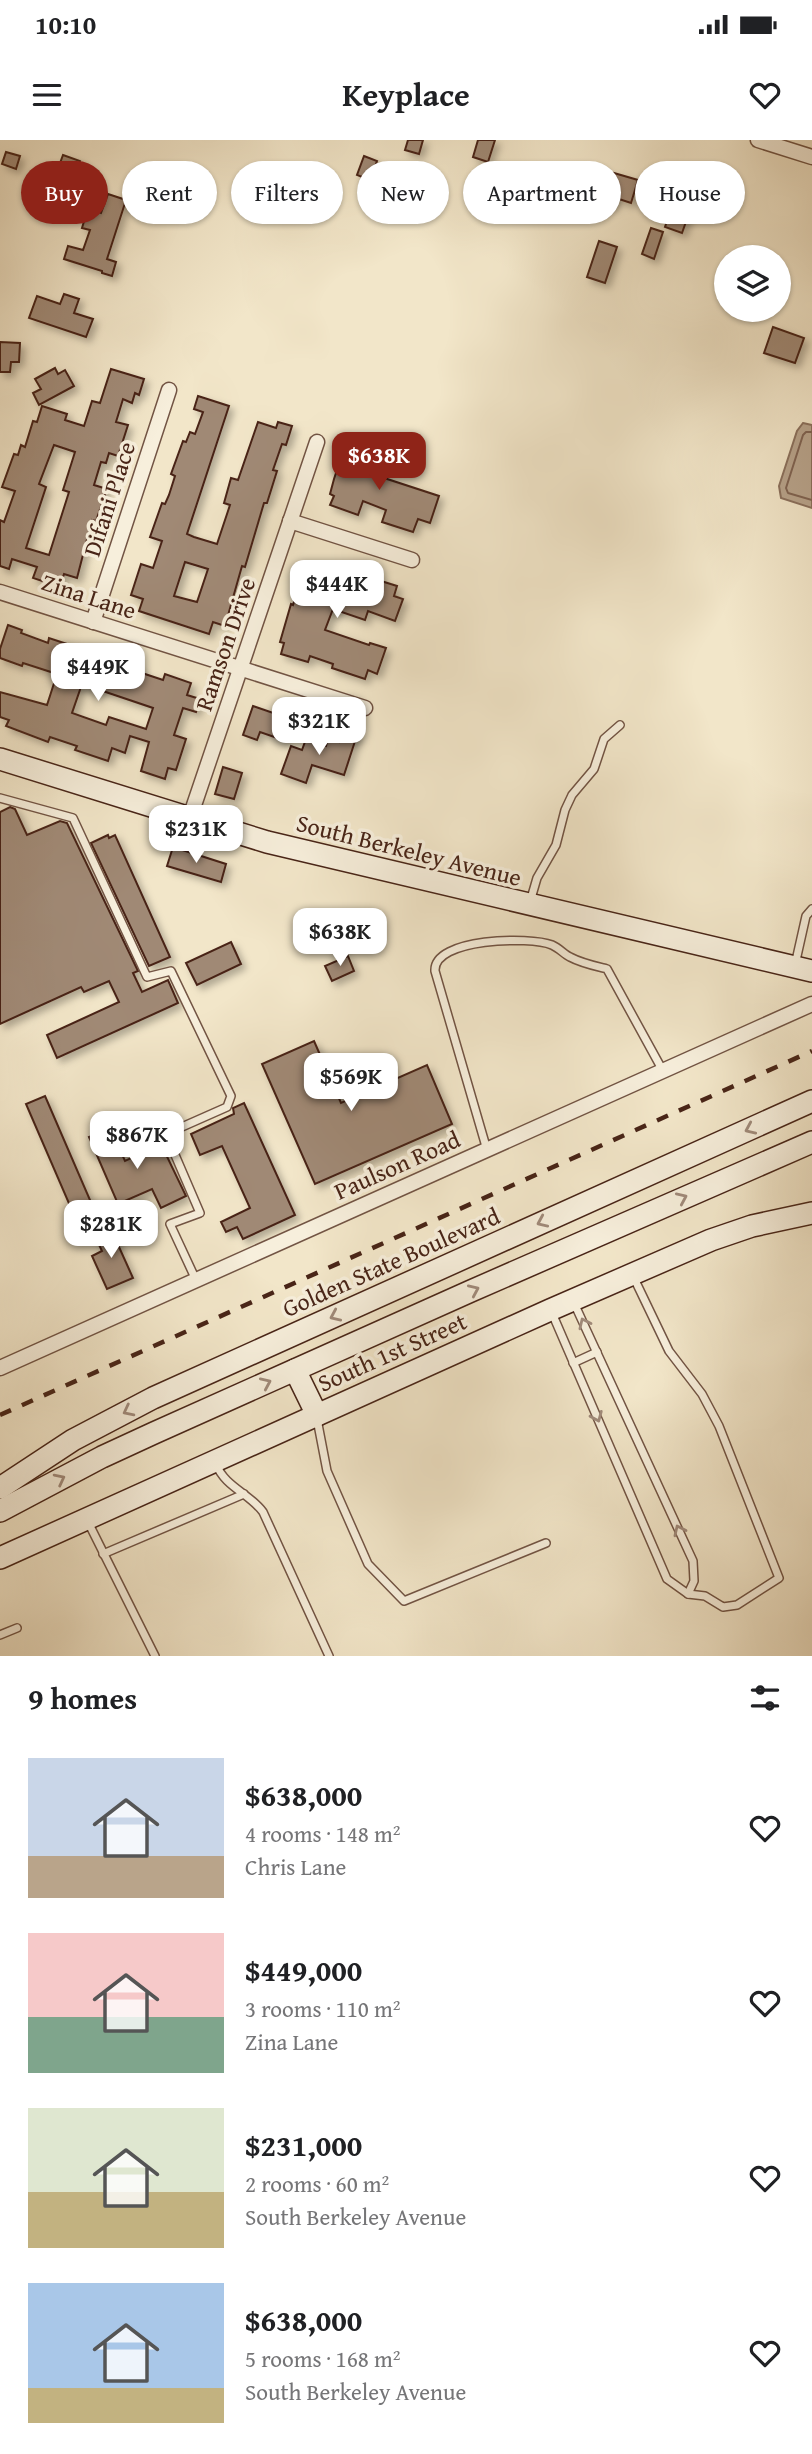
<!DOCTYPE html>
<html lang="en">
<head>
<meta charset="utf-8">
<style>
	body { margin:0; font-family:"Gentium Book Plus",serif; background:#f2f2f2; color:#202124; height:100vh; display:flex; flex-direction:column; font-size:26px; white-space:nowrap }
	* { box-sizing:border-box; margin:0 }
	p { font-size:23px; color:#757577 }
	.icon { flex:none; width:38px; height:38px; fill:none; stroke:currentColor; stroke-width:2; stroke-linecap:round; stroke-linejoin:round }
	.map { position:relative; height:1516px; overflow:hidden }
	.sheet { display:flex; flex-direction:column; background:#fff; flex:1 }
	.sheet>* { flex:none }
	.banner { position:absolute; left:21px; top:21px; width:770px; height:63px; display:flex; gap:14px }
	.fabs { position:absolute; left:714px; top:105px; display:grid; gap:14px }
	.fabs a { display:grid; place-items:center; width:77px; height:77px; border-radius:50%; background:#fff; box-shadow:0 2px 5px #0004; font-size:35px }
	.price { position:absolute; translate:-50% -60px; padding:0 16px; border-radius:14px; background:#fff; color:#222; font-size:23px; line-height:46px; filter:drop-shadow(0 2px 4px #0008) }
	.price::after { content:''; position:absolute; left:50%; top:42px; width:21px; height:16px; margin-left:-10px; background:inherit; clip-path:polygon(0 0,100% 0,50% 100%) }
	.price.on { background:#8f2418; color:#fff }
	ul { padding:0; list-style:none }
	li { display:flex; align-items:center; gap:21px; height:175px; padding:0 28px }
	li span { display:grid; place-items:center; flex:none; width:196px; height:140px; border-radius:0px; color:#555 }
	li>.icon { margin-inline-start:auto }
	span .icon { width:84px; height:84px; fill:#fffc; stroke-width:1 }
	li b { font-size:30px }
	h2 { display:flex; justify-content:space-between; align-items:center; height:84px; padding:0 28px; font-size:30px }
	.tag { padding:0 24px; border-radius:32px; background:#fff; box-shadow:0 2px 5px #0004; font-size:24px; line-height:63px }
	.tag.on { background:#8f2418; color:#fff }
	.status { display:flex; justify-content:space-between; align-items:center; height:49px; padding:0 35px; background:#fff; direction:ltr }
	.status svg { height:19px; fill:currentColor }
	header { display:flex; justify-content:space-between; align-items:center; height:91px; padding:0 28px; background:#fff; font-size:32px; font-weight:600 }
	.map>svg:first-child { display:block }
	.water { fill:#b8a48c; stroke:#8b715d; stroke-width:2 }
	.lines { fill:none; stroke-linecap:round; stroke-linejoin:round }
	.shore { stroke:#806452; stroke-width:2 }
	.building { fill:#a08974; stroke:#482417; stroke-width:2; fill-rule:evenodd; filter:url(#shadow) }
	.lane-casing { stroke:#725444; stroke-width:10 }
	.street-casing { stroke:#725444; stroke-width:17 }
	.secondary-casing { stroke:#482417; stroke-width:24 }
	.lane { stroke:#f7efdc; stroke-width:7 }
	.street { stroke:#f7efdc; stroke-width:14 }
	.secondary { stroke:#f7efdc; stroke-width:21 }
	.rail { stroke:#482417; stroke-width:4.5; stroke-dasharray:12 12; stroke-linecap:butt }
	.oneway { stroke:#a08a7a }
	.labels { text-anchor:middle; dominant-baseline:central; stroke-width:7; stroke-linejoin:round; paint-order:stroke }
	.street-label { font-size:24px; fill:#482417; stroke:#f7efdc }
</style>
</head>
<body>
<div class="status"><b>10:10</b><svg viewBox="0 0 49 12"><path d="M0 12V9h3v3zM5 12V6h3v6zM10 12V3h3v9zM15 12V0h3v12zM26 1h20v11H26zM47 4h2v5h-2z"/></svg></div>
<header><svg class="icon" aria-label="menu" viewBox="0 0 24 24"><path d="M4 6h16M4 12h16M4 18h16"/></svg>Keyplace<svg class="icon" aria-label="heart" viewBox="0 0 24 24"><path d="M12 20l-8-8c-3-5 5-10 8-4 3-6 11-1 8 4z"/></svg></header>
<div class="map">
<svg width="812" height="1516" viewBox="0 0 812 1516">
	<defs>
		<filter id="shadow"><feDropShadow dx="4.5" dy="4.5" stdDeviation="3.5" flood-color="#0004"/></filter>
	</defs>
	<rect width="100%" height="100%" fill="#f2e6c9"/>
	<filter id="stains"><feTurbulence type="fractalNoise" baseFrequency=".00286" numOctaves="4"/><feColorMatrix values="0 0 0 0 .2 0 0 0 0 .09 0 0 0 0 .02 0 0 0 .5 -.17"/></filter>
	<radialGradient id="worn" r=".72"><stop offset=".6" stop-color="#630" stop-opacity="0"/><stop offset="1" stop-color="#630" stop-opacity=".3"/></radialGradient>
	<polygon class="water" points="803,283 812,285 812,368 781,358 779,346 797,291"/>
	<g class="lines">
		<polyline class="shore" points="812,292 806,292 803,295 786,348 788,353 812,360"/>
	</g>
	<g class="building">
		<polygon points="408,0 423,0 419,14 405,10"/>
		<polygon points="478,0 495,0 488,22 473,17"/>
		<polygon points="6,12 20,16 16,29 2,24"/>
		<polygon points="63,15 80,21 70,52 52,45"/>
		<polygon points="364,16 377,21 370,40 357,35"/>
		<polygon points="703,26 726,34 723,43 730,45 721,71 693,62 682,93 665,87 684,32 699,38"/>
		<polygon points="614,33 638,40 631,63 616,58 613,66 601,62 607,44 610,45"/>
		<polygon points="108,54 126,60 107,119 116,122 112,136 102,133 102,131 64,119 68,106 83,110 90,90 82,88 88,68 101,73"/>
		<polygon points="651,88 663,92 654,119 642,114"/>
		<polygon points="599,101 617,107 605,143 587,137"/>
		<polygon points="64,154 79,159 74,173 93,179 86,197 29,178 37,156 60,164"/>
		<polygon points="773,187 804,198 795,223 764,213"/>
		<polygon points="0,202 20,203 19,222 11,222 10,232 0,232"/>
		<polygon points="55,228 58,234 65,230 74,246 39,265 33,253 41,249 35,239"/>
		<path d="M111,229L144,239L139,255L135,253L132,263L123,259L116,282L128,285L118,316L109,313L106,323L101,322L94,345L107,349L96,381L92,380L77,438L64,434L60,447L33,438L37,427L12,419L9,429L0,426V380L4,382L15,351L2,347L14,314L18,315L21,305L25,307L33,281L37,282L42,266L67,274L65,280L84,286L92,261L100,263ZM54,305L75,312L63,350L69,352L49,415L26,408L46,347L39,344Z"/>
		<path d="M198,256L229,266L187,394L194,397L217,404L230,365L224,363L231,338L238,340L258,282L276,288L278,282L292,286L286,305L282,304L273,330L277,331L267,363H264L245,427L242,426L225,486L213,482L209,494L139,471L143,459L131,455L141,424L153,428L162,401L150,397L162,363L165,364L169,355L175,336L171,334L183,301L186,302L190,292L195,294L203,272L194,269ZM185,422L208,429L197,462L174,456Z"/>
		<polygon points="350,306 378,315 372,334 439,356 430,383 418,379 413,392 382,382 386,370 363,361 358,375 330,365 334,356 330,354 334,339 342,315 347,316"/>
		<polygon points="315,425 362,442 365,436 397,446 394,456 403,459 395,481 368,471 365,480 333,469 325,490 369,505 370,503 386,508 377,534 368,530 365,539 332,528 333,524 310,516 308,522 281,514 284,503 280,502 291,464 293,465 303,432 312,435"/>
		<path d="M8,485L22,490L21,493L48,503L49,498L67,504L80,508L79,512L106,521L107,517L140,528L139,532L163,540L165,534L191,543L187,555L200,559L196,572L183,568L174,595L186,599L176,630L168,628L165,639L141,631L149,602L130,596L125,613L112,608L108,621L75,610L77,606L50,597L48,602L6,586L9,580L0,577V552L47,565L57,534L23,523L22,526L0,518V509ZM82,544L153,568L146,589L109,577L106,585L72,573Z"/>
		<polygon points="253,566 276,574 277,570 292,575 283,600 260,592 257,600 243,595"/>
		<polygon points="343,591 357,595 344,635 312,625 306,643 281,634 291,606 302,610 306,599 326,606 328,599 339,602"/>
		<polygon points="223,627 242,633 234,659 215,654"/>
		<polygon points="10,667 15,669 27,695 60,681 67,683 138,831 133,833 142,852 168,840 178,863 57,918 47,895 119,862 109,841 84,852 81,847 0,884 0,672"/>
		<polygon points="108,695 109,698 115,695 170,817 149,826 91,703"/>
		<polygon points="173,707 226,724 221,742 167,726"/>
		<polygon points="231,802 241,824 197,845 186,823"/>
		<polygon points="348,816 354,831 332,841 325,826"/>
		<polygon points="314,901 341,963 427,925 452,984 315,1044 262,924"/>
		<polygon points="45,956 93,1067 74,1075 26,964"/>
		<polygon points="244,963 295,1075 243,1099 237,1087 226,1092 221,1082 250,1068 222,1006 200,1015 191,994 234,974 233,968"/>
		<polygon points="110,988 125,1021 161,1004 186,1056 161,1068 152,1049 118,1064 89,997"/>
		<polygon points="110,1087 133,1138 107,1149 92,1116 102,1111 94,1094"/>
	</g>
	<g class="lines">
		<defs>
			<g id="lane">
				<polyline points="0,658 73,678 147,837 171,831 231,956 227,967 166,994 200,1073 170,1084 196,1140"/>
				<polyline points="530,762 537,738 556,705 565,670 572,655 594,629 604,599 620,585"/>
				<polyline points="795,825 806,776 812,769"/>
				<path d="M487,1010L435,831C433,798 530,796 552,805C559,808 564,814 570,817C581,823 595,826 607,829L663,931"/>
				<polyline points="574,1163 693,1421 694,1441 688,1454"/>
				<polyline points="552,1173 667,1439 688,1454 705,1456 723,1467 737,1465 779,1438 719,1286 702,1254 669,1211 633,1136"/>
				<polyline points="573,1223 597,1212"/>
				<polyline points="317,1279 327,1331 368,1424 404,1461 546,1403"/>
				<path d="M216,1324C225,1347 249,1353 263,1372L329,1516"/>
				<polyline points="87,1380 155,1516"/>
				<polyline points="103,1414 244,1354"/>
				<polyline points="0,1495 17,1488"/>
			</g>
			<g id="street">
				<polyline points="758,0 812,17"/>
				<polyline points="290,381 412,420"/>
				<polyline points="0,452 365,568"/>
				<polyline points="93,482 169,250"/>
				<polyline points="189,680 317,302"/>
				<polyline points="0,1228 812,864"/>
			</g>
			<g id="secondary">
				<polyline points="0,619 267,702 812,831"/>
				<polyline points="295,1230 317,1275"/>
				<polyline points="0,1348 73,1300 153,1258 812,961"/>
				<polyline points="0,1371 102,1317 154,1293 471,1151 812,1002"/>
				<polyline points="0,1418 550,1170 711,1100 752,1086 812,1073"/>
			</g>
		</defs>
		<use href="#lane" class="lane-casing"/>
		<use href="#street" class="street-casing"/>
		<use href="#secondary" class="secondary-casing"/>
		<use href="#lane" class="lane"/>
		<use href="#street" class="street"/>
		<use href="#secondary" class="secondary"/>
		<polyline class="rail" points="0,1275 812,911"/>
	</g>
	<defs><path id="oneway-chevron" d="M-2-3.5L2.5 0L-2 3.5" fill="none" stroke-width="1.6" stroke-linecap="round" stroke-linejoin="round" transform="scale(1.75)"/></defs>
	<g class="oneway">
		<use href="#oneway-chevron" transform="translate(750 989) rotate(156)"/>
		<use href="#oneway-chevron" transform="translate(682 1058) rotate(-24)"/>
		<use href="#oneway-chevron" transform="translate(542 1082) rotate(156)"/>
		<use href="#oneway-chevron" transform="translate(474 1150) rotate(-24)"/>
		<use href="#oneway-chevron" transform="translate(335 1176) rotate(156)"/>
		<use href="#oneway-chevron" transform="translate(584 1183) rotate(-115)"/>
		<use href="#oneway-chevron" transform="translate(266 1243) rotate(-24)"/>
		<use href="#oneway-chevron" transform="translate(128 1271) rotate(153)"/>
		<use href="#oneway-chevron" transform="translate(597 1277) rotate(67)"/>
		<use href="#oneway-chevron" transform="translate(60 1339) rotate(-27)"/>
		<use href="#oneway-chevron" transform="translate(679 1390) rotate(-115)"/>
	</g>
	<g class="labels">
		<g class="street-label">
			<text transform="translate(109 359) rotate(-72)">Difani Place</text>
			<text transform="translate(89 456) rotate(18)">Zina Lane</text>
			<text transform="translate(225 504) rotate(-71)">Ramson Drive</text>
			<text transform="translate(409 710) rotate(14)">South Berkeley Avenue</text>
			<text transform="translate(397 1025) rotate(-24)">Paulson Road</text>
			<text transform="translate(391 1122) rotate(-24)">Golden State Boulevard</text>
			<text transform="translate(392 1212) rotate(-24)">South 1st Street</text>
		</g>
	</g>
	<rect width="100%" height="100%" filter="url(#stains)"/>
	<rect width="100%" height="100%" fill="url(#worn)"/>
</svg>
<div class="fabs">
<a><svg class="icon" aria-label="layers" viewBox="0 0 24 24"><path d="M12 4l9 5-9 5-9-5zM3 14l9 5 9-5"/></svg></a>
</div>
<b class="price on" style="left:379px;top:352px">$638K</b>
<b class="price" style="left:337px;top:480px">$444K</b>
<b class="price" style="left:98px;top:563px">$449K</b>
<b class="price" style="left:319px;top:617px">$321K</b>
<b class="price" style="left:196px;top:725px">$231K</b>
<b class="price" style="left:340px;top:828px">$638K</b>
<b class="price" style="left:351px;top:973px">$569K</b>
<b class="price" style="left:137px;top:1031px">$867K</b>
<b class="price" style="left:111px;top:1120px">$281K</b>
<div class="banner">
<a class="tag on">Buy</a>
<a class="tag">Rent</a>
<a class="tag">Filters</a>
<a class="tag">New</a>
<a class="tag">Apartment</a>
<a class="tag">House</a>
</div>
</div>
<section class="sheet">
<h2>9 homes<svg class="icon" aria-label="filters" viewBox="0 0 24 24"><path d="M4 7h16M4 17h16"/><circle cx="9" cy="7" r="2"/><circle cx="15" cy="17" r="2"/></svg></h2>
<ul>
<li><span style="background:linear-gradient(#c9d6e8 70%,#b9a48a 0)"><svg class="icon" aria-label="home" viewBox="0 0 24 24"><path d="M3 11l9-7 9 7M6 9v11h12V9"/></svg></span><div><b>$638,000</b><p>4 rooms · 148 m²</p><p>Chris Lane</p></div><svg class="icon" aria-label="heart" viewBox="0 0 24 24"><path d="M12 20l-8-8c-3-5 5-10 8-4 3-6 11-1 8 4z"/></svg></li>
<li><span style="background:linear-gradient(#f6c9c9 60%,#7fa58c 0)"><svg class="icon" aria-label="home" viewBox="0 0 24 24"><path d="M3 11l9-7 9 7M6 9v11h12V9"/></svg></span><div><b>$449,000</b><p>3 rooms · 110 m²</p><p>Zina Lane</p></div><svg class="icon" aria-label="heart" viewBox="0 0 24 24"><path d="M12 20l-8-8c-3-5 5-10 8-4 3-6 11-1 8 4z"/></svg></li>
<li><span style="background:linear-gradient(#dfe7d0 60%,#c2b280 0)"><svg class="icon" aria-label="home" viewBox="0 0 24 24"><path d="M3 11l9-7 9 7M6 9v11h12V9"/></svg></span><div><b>$231,000</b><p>2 rooms · 60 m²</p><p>South Berkeley Avenue</p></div><svg class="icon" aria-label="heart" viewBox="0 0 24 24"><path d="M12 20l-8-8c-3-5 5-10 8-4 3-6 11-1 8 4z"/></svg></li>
<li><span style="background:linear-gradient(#a9c7e8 75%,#c2b280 0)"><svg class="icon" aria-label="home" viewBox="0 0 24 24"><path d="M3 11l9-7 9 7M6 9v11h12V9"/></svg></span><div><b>$638,000</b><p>5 rooms · 168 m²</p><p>South Berkeley Avenue</p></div><svg class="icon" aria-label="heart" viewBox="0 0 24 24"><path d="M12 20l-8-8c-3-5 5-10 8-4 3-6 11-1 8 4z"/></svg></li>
</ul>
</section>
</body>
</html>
